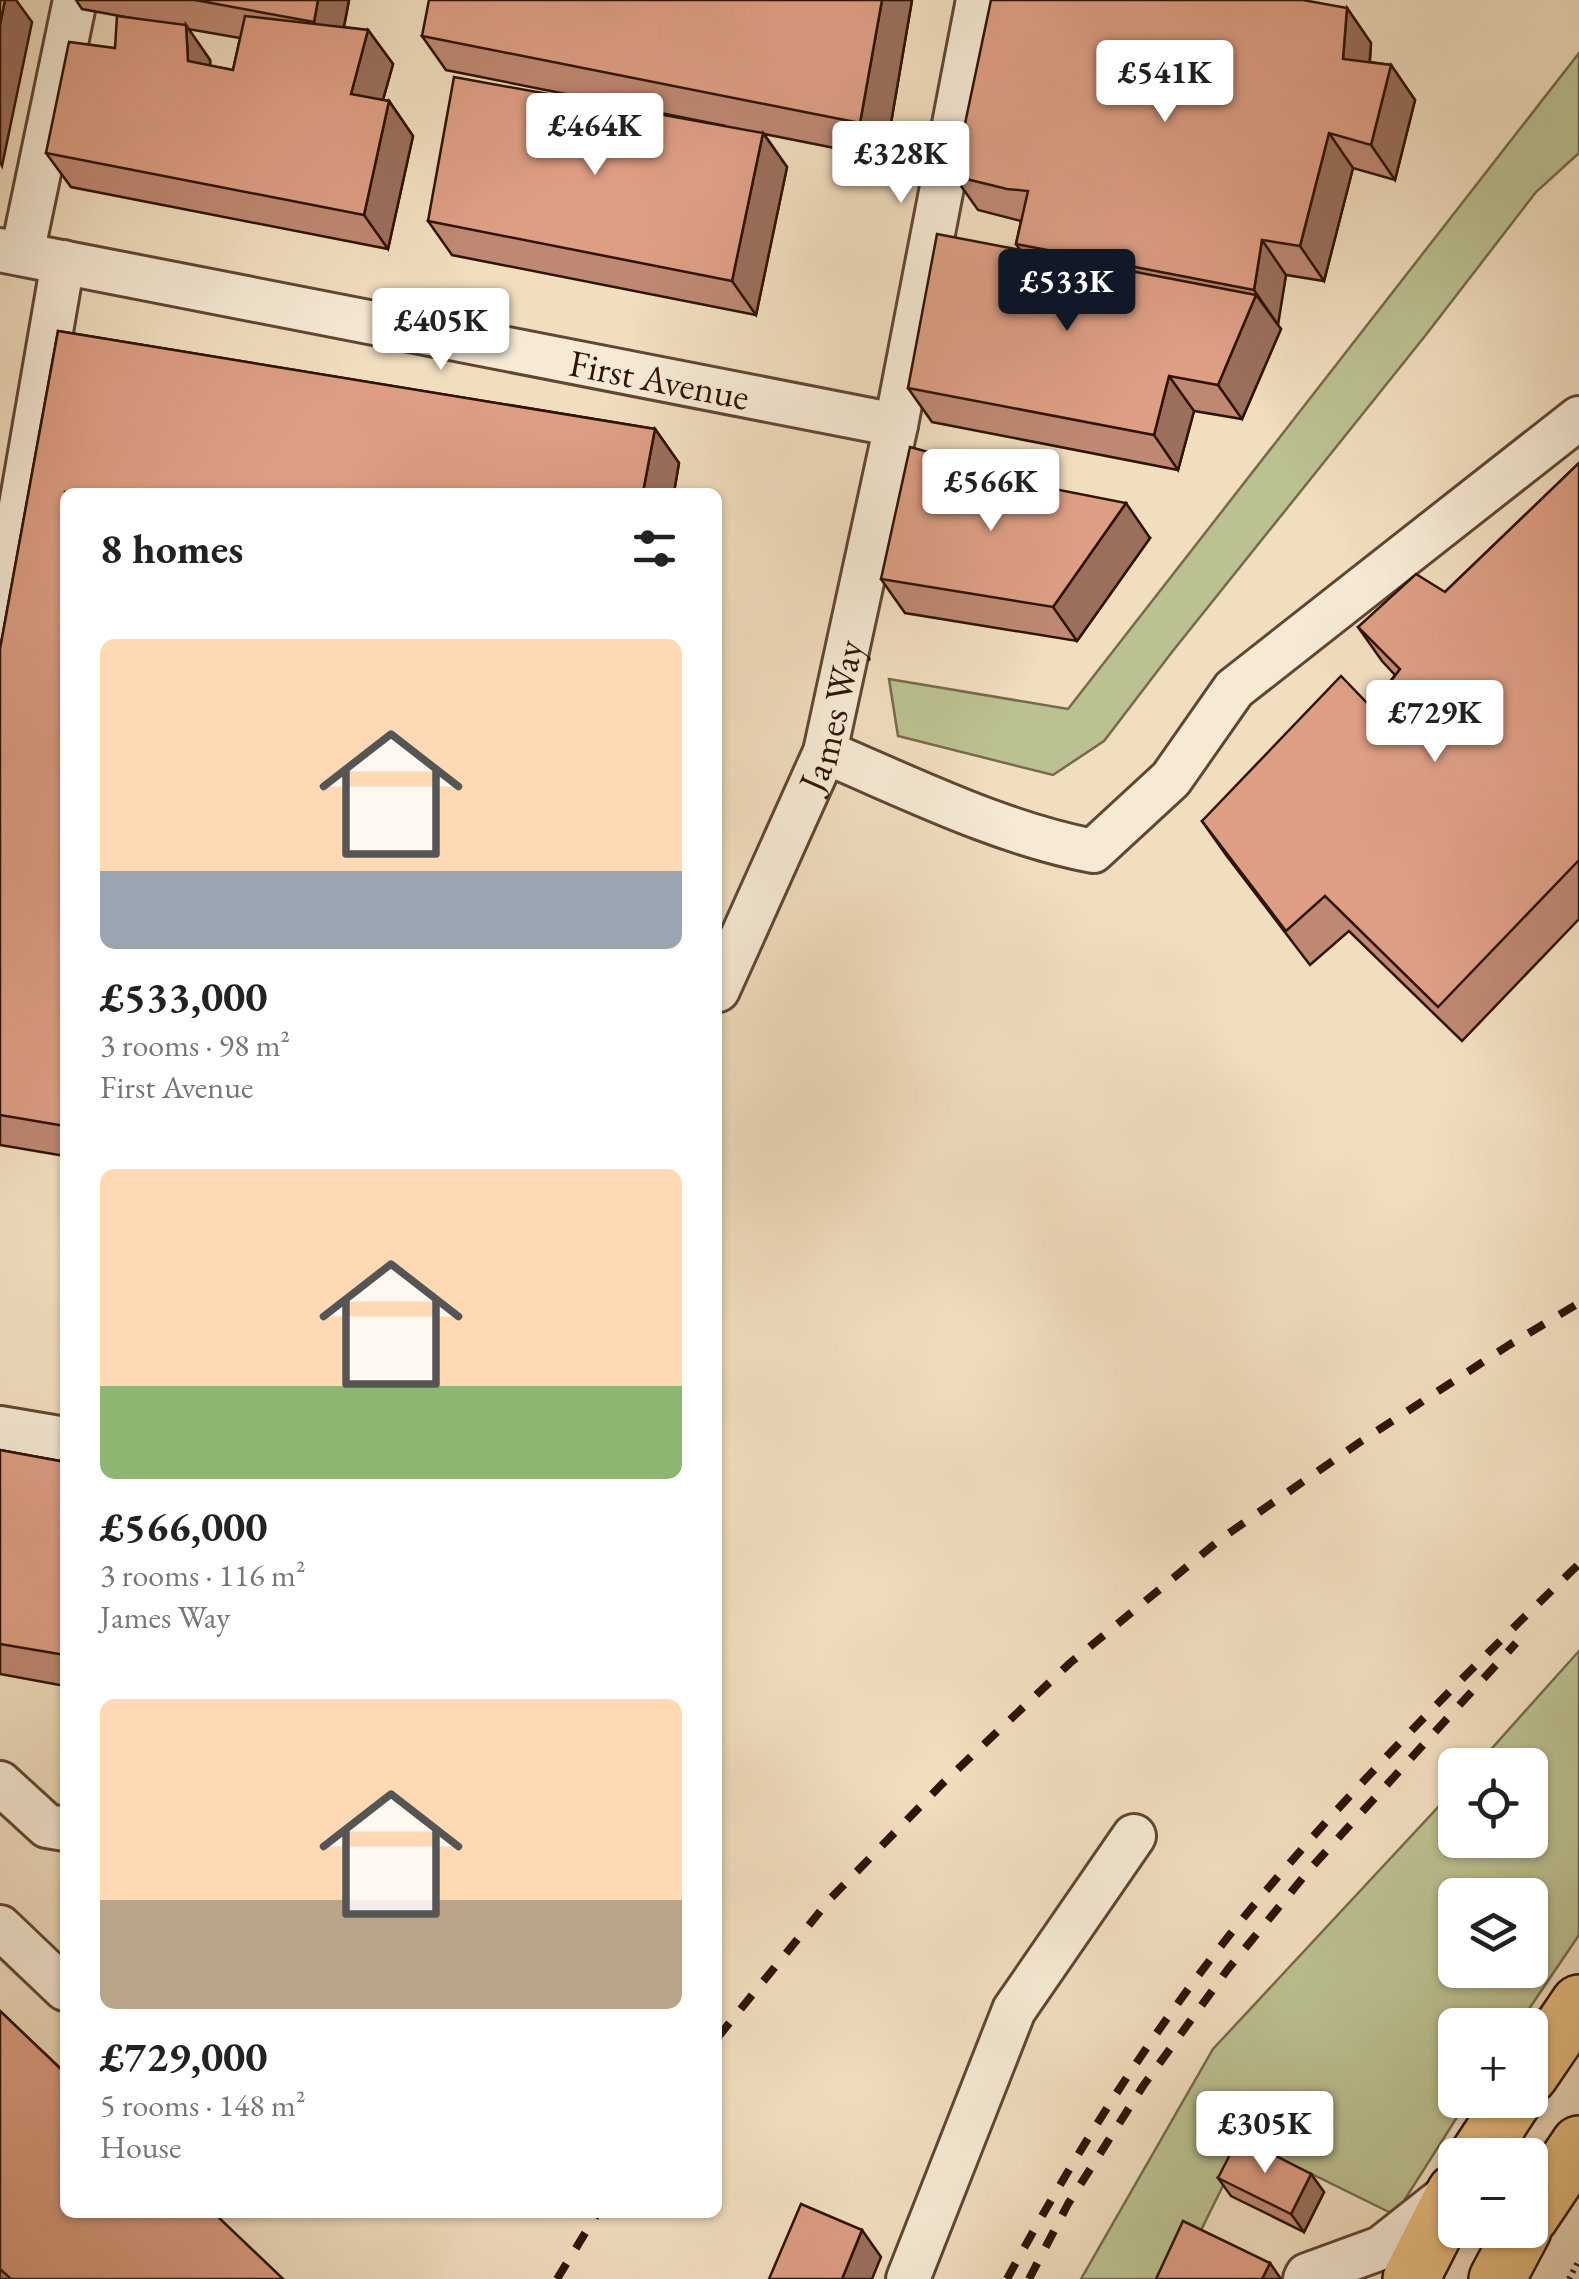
<!DOCTYPE html>
<html lang="en">
<head>
<meta charset="utf-8">
<style>
	body { margin:0; font-family:"EB Garamond",serif; background:#f6f6f6; color:#222; height:100vh; display:flex; flex-direction:column; font-size:38px; white-space:nowrap }
	* { box-sizing:border-box; margin:0 }
	p { font-size:32px; color:#767676 }
	.icon { flex:none; width:55px; height:55px; fill:none; stroke:currentColor; stroke-width:2; stroke-linecap:round; stroke-linejoin:round }
	.map { position:relative; flex:1; overflow:hidden }
	.details { position:absolute; left:60px; top:488px; width:662px; height:1730px; display:flex; flex-direction:column; background:#fff; border-radius:15px; box-shadow:0 2px 8px #0004 }
	.details>* { flex:none }
	.tools { position:absolute; left:1438px; top:1748px; display:grid; gap:20px }
	.tools a { display:grid; place-items:center; width:110px; height:110px; border-radius:15px; background:#fff; box-shadow:0 2px 8px #0004; font-size:50px }
	.price { position:absolute; translate:-50% -85px; padding:0 22px; border-radius:10px; background:#fff; color:#222; font-size:32px; line-height:65px; filter:drop-shadow(0 2px 5px #0008) }
	.price::after { content:''; position:absolute; left:50%; top:60px; width:30px; height:22px; margin-left:-15px; background:inherit; clip-path:polygon(0 0,100% 0,50% 100%) }
	.price.current { background:#111827; color:#fff }
	ul { padding:0; list-style:none }
	li { display:grid; align-content:center; gap:20px; height:530px; padding:0 40px }
	li span { display:grid; place-items:center; height:310px; border-radius:15px; color:#555 }
	li>.icon { margin-inline-start:auto }
	span .icon { width:180px; height:180px; fill:#fffc; stroke-width:1 }
	li b { font-size:42px }
	h2 { display:flex; justify-content:space-between; align-items:center; height:120px; padding:0 40px; font-size:42px }
	.map>svg:first-child { display:block }
	.green { fill:#bcc191; stroke:#766a4c; stroke-width:2.5; fill-rule:evenodd }
	.lines { fill:none; stroke-linecap:round; stroke-linejoin:round }
	.minor-casing { stroke:#604634; stroke-width:48 }
	.major-casing { stroke:#2f1306; stroke-width:60 }
	.path { stroke:#2f1306; stroke-width:6; stroke-dasharray:2.5 5; stroke-linecap:butt }
	.minor { stroke:#f6ead5; stroke-width:42 }
	.major { stroke:#e8bf80; stroke-width:55 }
	.rail { stroke:#2f1306; stroke-width:8; stroke-dasharray:18 18; stroke-linecap:butt }
	.wall { fill:#be8872; stroke:#2f1306; stroke-width:2.5; fill-rule:evenodd }
	.shaded-wall { fill:#9b6f5c; stroke:#2f1306; stroke-width:2.5 }
	.building { fill:#dd9e84; stroke:#2f1306; stroke-width:2.5 }
	.labels { text-anchor:middle; dominant-baseline:central; stroke-width:10; stroke-linejoin:round; paint-order:stroke }
	.street-label { font-size:38px; fill:#2f1306; stroke:#f6ead5 }
</style>
</head>
<body>
<div class="map">
<svg width="1579" height="2279" viewBox="0 0 1579 2279">
	<rect width="100%" height="100%" fill="#f1debf"/>
	<filter id="stains"><feTurbulence type="fractalNoise" baseFrequency=".002" numOctaves="4"/><feColorMatrix values="0 0 0 0 .2 0 0 0 0 .09 0 0 0 0 .02 0 0 0 .5 -.17"/></filter>
	<radialGradient id="worn" r=".72"><stop offset=".6" stop-color="#630" stop-opacity="0"/><stop offset="1" stop-color="#630" stop-opacity=".3"/></radialGradient>
	<g class="green">
		<polygon points="1579,53 1579,153 1536,192 1425,336 1172,652 1104,741 1053,775 898,736 889,679 1068,709"/>
		<path d="M1579,1651V1935L1518,2025H1455V2100H1468L1395,2215L1245,2141L1177,2279H1081L1213,2049L1455,1789V1840H1530V1765H1477ZM1455,1895H1530V1970H1455Z"/>
	</g>
	<g class="lines">
		<defs>
			<g id="minor">
				<path id="s1" d="M0,250L896,425"/>
				<polyline points="22,254 75,0"/>
				<polyline points="0,627 63,262"/>
				<path d="M825,752C912,789 1000,833 1093,851L1171,779L1234,689L1579,418"/>
				<path id="s2" d="M718,990L825,752L896,425L978,0"/>
				<polyline points="0,1428 65,1439"/>
				<polyline points="0,1783 47,1826 65,1829"/>
				<polyline points="0,1927 65,1989"/>
				<polyline points="908,2279 1014,2010 1134,1836"/>
				<polyline points="1305,2279 1307,2275 1381,2248 1453,2191"/>
			</g>
			<g id="major">
				<polyline points="1530,2075 1579,2003"/>
				<polyline points="1478,2155 1514,2100"/>
				<polyline points="1530,2217 1579,2144"/>
				<polyline points="1411,2279 1455,2192"/>
				<polyline points="1497,2279 1523,2230"/>
			</g>
		</defs>
		<use href="#minor" class="minor-casing"/>
		<use href="#major" class="major-casing"/>
		<polyline class="path" points="1569,2279 1579,2260"/>
		<use href="#minor" class="minor"/>
		<use href="#major" class="major"/>
		<g class="rail">
			<polyline points="718,2037 831,1898 942,1784 1070,1663 1222,1538 1360,1442 1509,1345 1579,1303"/>
			<polyline points="557,2279 598,2212"/>
			<path d="M1007,2279C1077,2150 1155,2025 1249,1911C1351,1788 1464,1675 1579,1564"/>
			<polyline points="1029,2279 1068,2204 1143,2086 1228,1969 1310,1869 1516,1643"/>
		</g>
	</g>
	<g class="wall">
		<path d="M76,0H349L344,27L368,30L393,64L383,100L389,101L413,136L388,249L71,187L46,153L136,19L82,9ZM188,29L240,38L233,70L210,66V60Z"/>
		<polygon points="912,0 885,158 764,134 787,167 756,315 452,255 428,221 721,125 446,70 422,36"/>
		<polygon points="1347,8 1371,43 1370,62 1391,65 1415,100 1395,180 1353,168 1324,281 1286,275 1277,324 1281,329 1242,419 1194,411 1178,470 932,422 908,388 1020,250 1016,244 1021,221 978,210 954,176"/>
		<polygon points="58,331 655,429 679,463 674,492 65,492 65,1156 0,1145 0,649"/>
		<polygon points="939,455 948,468 1150,538 1077,641 905,613 881,579"/>
		<polygon points="1579,463 1579,919 1462,1041 1349,931 1310,965 1226,855 1202,821 1371,707 1395,675 1382,661 1358,627 1445,592"/>
		<polygon points="0,1450 65,1462 65,1686 0,1674"/>
		<polygon points="0,2011 283,2279 0,2279"/>
		<polygon points="1311,2174 1324,2192 1304,2232 1231,2196 1218,2178"/>
	</g>
	<g class="shaded-wall">
		<polygon points="5,0 16,0 32,22 2,166 0,162 0,25"/>
		<polygon points="318,0 349,0 338,57 314,22"/>
		<polygon points="882,0 912,0 885,158 860,123"/>
		<polygon points="1347,8 1371,43 1367,93 1343,59"/>
		<polygon points="186,25 210,60 212,96 188,61"/>
		<polygon points="368,30 393,64 375,128 351,94"/>
		<polygon points="1391,65 1415,100 1395,180 1371,145"/>
		<polygon points="389,101 413,136 388,249 364,215"/>
		<polygon points="763,133 787,167 756,315 732,281"/>
		<polygon points="1329,133 1353,168 1324,281 1300,246"/>
		<polygon points="1262,240 1286,275 1278,325 1254,290"/>
		<polygon points="1256,295 1281,329 1242,419 1218,385"/>
		<polygon points="1169,376 1194,411 1178,470 1154,435"/>
		<polygon points="655,429 679,463 674,492 643,492"/>
		<polygon points="939,455 963,490 937,466"/>
		<polygon points="1126,503 1150,538 1077,641 1053,607"/>
		<polygon points="1311,2174 1324,2192 1304,2232 1291,2214"/>
		<polygon points="862,2230 881,2257 872,2279 842,2279"/>
		<polygon points="1270,2263 1281,2279 1262,2279"/>
	</g>
	<g class="building">
		<polygon points="0,0 5,0 0,25"/>
		<polygon points="195,0 318,0 314,22"/>
		<polygon points="429,0 882,0 860,123 422,36"/>
		<polygon points="991,0 1303,0 1347,8 1343,59 1391,65 1371,145 1329,133 1300,246 1262,240 1254,290 1016,244 1028,191 1007,189 954,176"/>
		<polygon points="117,16 186,25 188,61 233,70 245,16 368,30 351,94 389,101 364,215 46,153 69,42 115,48"/>
		<polygon points="454,77 763,133 732,281 428,221"/>
		<polygon points="937,234 1256,295 1218,385 1169,376 1154,435 908,388"/>
		<polygon points="58,331 655,429 643,492 65,492 65,1126 0,1115 0,649"/>
		<polygon points="910,447 939,455 937,466 1126,503 1053,607 881,579"/>
		<polygon points="1579,463 1579,860 1438,1007 1325,896 1286,931 1202,821 1341,676 1371,707 1400,669 1358,627 1416,574 1445,592"/>
		<polygon points="0,1450 65,1462 65,1655 0,1644"/>
		<polygon points="0,2011 65,2073 65,2212 213,2212 283,2279 11,2279 0,2269"/>
		<polygon points="1239,2137 1311,2174 1291,2214 1218,2178"/>
		<polygon points="801,2204 862,2230 842,2279 769,2279"/>
		<polygon points="1183,2221 1270,2263 1262,2279 1156,2279"/>
	</g>
	<g class="labels">
		<g class="street-label">
			<text stroke="none"><textPath href="#s1" startOffset="672">First Avenue</textPath></text>
			<text stroke="none"><textPath href="#s2" startOffset="298">James Way</textPath></text>
		</g>
	</g>
	<rect width="100%" height="100%" filter="url(#stains)"/>
	<rect width="100%" height="100%" fill="url(#worn)"/>
</svg>
<div class="tools">
<a><svg class="icon" aria-label="locate" viewBox="0 0 24 24"><circle cx="12" cy="12" r="6"/><path d="M12 2v4M12 18v4M2 12h4M18 12h4"/></svg></a>
<a><svg class="icon" aria-label="layers" viewBox="0 0 24 24"><path d="M12 4l9 5-9 5-9-5zM3 14l9 5 9-5"/></svg></a>
<a>+</a>
<a>−</a>
</div>
<b class="price" style="left:1165px;top:125px">£541K</b>
<b class="price" style="left:595px;top:178px">£464K</b>
<b class="price" style="left:901px;top:206px">£328K</b>
<b class="price current" style="left:1067px;top:334px">£533K</b>
<b class="price" style="left:441px;top:373px">£405K</b>
<b class="price" style="left:991px;top:534px">£566K</b>
<b class="price" style="left:1435px;top:765px">£729K</b>
<b class="price" style="left:1265px;top:2176px">£305K</b>
<section class="details">
<h2>8 homes<svg class="icon" aria-label="filters" viewBox="0 0 24 24"><path d="M4 7h16M4 17h16"/><circle cx="9" cy="7" r="2"/><circle cx="15" cy="17" r="2"/></svg></h2>
<ul>
<li><span style="background:linear-gradient(#ffd9b3 75%,#9aa5b1 0)"><svg class="icon" aria-label="home" viewBox="0 0 24 24"><path d="M3 11l9-7 9 7M6 9v11h12V9"/></svg></span><div><b>£533,000</b><p>3 rooms · 98 m²</p><p>First Avenue</p></div></li>
<li><span style="background:linear-gradient(#ffd9b3 70%,#8fb573 0)"><svg class="icon" aria-label="home" viewBox="0 0 24 24"><path d="M3 11l9-7 9 7M6 9v11h12V9"/></svg></span><div><b>£566,000</b><p>3 rooms · 116 m²</p><p>James Way</p></div></li>
<li><span style="background:linear-gradient(#ffd9b3 65%,#b9a48a 0)"><svg class="icon" aria-label="home" viewBox="0 0 24 24"><path d="M3 11l9-7 9 7M6 9v11h12V9"/></svg></span><div><b>£729,000</b><p>5 rooms · 148 m²</p><p>House</p></div></li>
</ul>
</section>
</div>
</body>
</html>
